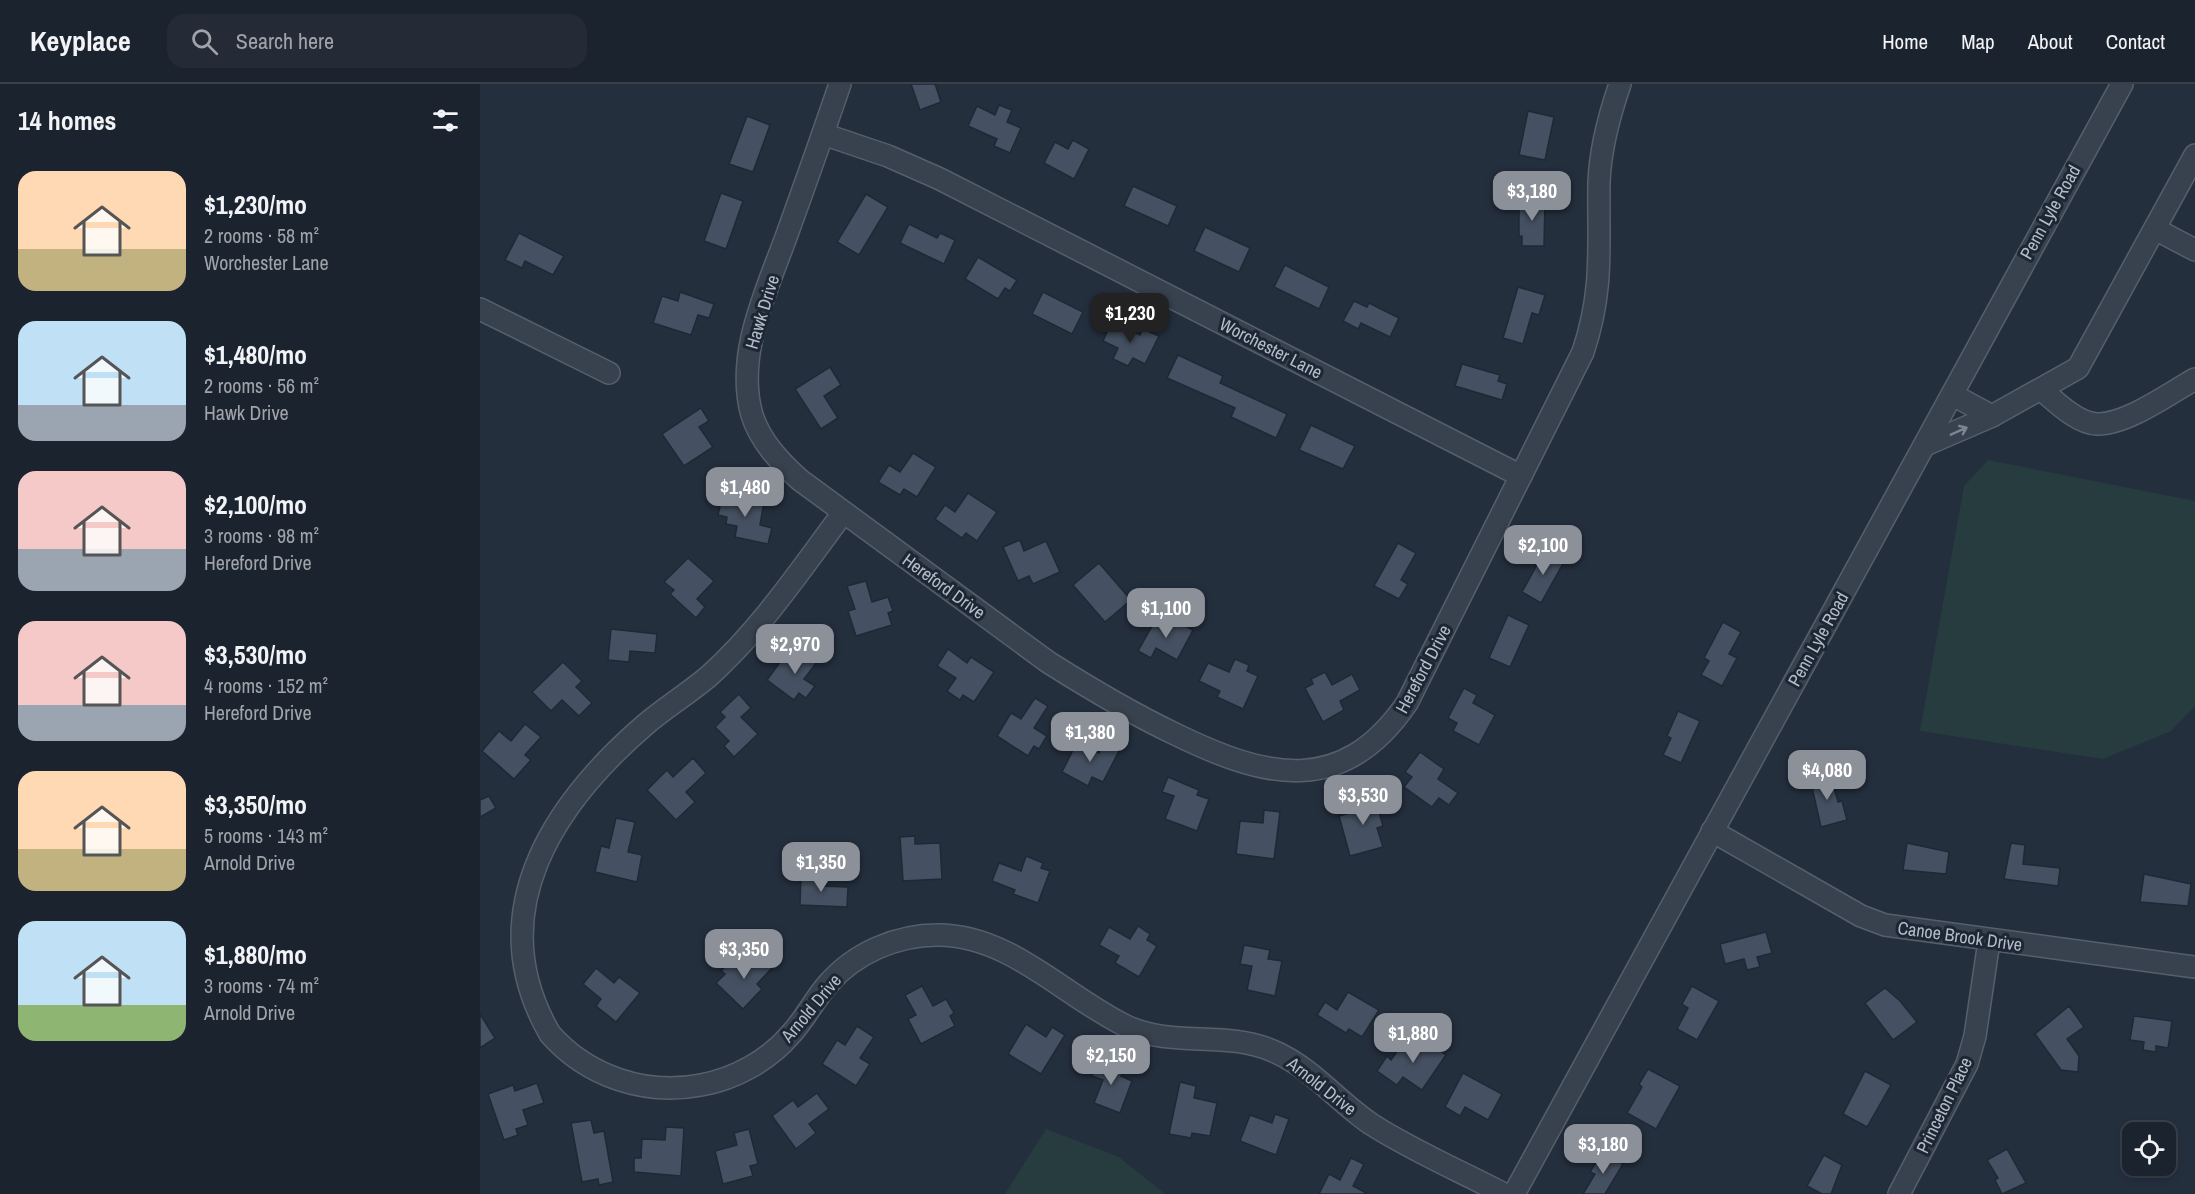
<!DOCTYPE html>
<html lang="en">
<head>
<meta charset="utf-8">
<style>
	body { margin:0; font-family:"Archivo Narrow",sans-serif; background:#242b36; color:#f1f3f6; height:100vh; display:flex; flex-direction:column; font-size:22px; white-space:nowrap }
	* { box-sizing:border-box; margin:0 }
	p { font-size:20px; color:#a0a4aa }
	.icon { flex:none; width:33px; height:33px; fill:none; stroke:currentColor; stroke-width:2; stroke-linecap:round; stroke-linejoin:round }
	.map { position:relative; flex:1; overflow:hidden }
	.panel { display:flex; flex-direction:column; background:#1b232e; width:480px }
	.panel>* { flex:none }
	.tools { position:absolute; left:1642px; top:1038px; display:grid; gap:12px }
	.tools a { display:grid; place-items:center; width:54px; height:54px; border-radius:12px; background:#1b232e; box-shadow:0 3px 9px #0003,0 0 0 2px #39404a; font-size:30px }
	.price { position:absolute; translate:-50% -51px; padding:0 14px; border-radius:12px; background:#8c9099; color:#fff; font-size:20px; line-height:39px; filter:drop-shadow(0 2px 3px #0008) }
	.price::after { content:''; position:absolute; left:50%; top:36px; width:18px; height:14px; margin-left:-9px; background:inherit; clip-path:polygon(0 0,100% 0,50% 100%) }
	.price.current { background:#222; color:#fff }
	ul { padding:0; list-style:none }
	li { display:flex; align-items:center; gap:18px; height:150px; padding:0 18px }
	li span { display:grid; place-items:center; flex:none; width:168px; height:120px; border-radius:18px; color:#555 }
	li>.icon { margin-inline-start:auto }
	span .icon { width:72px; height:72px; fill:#fffc; stroke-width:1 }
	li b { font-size:26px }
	h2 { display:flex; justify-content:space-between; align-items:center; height:72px; padding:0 18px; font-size:26px }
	header { display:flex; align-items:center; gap:36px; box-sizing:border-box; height:84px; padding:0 30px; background:#1b232e; border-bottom:2px solid #39404a }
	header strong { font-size:28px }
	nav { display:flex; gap:33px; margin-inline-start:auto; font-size:21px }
	.search { width:420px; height:54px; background:#242b36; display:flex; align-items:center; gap:15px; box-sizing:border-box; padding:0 21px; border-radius:18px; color:#a0a4aa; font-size:22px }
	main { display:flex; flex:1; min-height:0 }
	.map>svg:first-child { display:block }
	.green { fill:#263c3f }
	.building { fill:#455162; stroke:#1f2835; stroke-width:1.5 }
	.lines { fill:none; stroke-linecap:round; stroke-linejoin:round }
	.minor-casing { stroke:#565f6c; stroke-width:24 }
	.minor { stroke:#38414e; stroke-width:21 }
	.oneway { stroke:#7c8592 }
	.labels { text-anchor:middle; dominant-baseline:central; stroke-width:6; stroke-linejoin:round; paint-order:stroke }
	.street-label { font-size:18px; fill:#b4bcc9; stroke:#1d2633 }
</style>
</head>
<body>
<header>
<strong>Keyplace</strong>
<div class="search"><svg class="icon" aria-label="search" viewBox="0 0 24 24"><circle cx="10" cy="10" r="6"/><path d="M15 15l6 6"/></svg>Search here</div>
<nav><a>Home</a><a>Map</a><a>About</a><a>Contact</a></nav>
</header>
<main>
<section class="panel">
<h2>14 homes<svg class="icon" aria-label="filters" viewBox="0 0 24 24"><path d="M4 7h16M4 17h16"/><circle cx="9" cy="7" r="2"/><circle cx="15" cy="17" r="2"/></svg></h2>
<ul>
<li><span style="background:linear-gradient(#ffd9b3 65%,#c2b280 0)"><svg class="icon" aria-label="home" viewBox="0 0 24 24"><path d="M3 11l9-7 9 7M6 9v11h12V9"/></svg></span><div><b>$1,230/mo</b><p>2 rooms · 58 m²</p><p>Worchester Lane</p></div></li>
<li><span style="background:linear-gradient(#bfe0f5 70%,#9aa5b1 0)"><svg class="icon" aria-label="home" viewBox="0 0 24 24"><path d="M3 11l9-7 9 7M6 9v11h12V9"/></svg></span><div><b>$1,480/mo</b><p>2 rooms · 56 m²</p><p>Hawk Drive</p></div></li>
<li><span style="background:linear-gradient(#f6c9c9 65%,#9aa5b1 0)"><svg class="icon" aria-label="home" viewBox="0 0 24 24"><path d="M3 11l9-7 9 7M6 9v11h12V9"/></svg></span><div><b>$2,100/mo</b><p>3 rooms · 98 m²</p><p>Hereford Drive</p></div></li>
<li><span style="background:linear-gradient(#f6c9c9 70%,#9aa5b1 0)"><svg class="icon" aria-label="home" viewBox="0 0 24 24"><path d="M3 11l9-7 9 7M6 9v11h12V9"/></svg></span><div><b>$3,530/mo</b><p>4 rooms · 152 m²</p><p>Hereford Drive</p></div></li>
<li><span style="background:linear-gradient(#ffd9b3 65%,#c2b280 0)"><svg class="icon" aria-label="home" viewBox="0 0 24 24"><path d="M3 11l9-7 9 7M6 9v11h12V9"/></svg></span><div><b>$3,350/mo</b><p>5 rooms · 143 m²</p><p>Arnold Drive</p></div></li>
<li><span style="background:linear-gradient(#bfe0f5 70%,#8fb573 0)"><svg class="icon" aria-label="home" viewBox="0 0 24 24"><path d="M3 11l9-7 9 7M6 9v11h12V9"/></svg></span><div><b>$1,880/mo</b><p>3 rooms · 74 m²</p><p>Arnold Drive</p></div></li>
</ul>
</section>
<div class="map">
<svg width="1715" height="1110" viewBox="0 0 1715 1110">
	<rect width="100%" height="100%" fill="#242f3e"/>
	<g class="green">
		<polygon points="1508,376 1715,417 1715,622 1691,647 1623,675 1440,647 1484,402"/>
		<polygon points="566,1045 639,1073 685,1110 525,1110"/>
	</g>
	<g class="building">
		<polygon points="431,0 455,0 461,18 440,26"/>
		<polygon points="519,21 532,26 527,38 541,44 530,69 514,62 517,55 488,42 497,22 515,31"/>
		<polygon points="1048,27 1074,33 1065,76 1039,71"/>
		<polygon points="267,32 290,41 273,88 249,80"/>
		<polygon points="593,56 609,65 594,95 564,79 575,58 588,65"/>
		<polygon points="653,102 697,122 688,142 644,122"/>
		<polygon points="241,109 263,117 246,165 224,157"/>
		<polygon points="386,110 408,123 379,171 357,158"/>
		<polygon points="1039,114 1065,115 1064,162 1042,162 1042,152 1039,153"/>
		<polygon points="429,140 457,154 460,149 475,156 464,180 420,159"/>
		<polygon points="725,143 770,164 759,188 714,167"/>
		<polygon points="39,149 84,172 73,191 45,177 42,184 25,176"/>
		<polygon points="498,173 537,196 530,207 525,204 518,215 485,195"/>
		<polygon points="805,181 849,203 839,225 794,203"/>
		<polygon points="1038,203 1065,211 1059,231 1052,229 1043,260 1023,254"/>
		<polygon points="200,208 234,220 229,234 218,231 211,251 173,239 182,212 198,217"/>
		<polygon points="563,208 603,228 592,250 552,230"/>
		<polygon points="874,217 887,223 889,219 919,234 910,253 881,239 878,245 863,237"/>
		<polygon points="632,237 660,251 663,245 679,252 665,280 653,274 648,282 633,275 638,264 623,257"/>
		<polygon points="698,271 743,292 740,299 807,330 796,354 751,333 755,324 687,294"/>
		<polygon points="982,280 1020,291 1018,297 1027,300 1022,316 975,302"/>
		<polygon points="350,283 361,301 344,312 358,334 341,345 315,305"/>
		<polygon points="221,324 229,337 219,343 233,363 204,382 182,350"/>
		<polygon points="831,341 875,362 863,385 819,366"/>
		<polygon points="433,369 456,383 437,413 424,405 420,411 398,398 409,381 420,388"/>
		<polygon points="243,409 284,418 280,441 292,444 288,460 255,453 257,442 246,440 247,433 238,431"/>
		<polygon points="488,409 517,428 497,457 486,449 482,454 455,435 465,421 475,428"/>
		<polygon points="540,456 544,467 566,457 580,488 553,500 549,492 538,497 523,463"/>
		<polygon points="918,459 936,469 921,496 928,500 919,515 894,502"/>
		<polygon points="1065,466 1085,476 1061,519 1042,508"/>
		<polygon points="208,474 234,497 217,515 225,523 216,534 190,510 194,506 184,498"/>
		<polygon points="619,479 651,516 625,538 593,501"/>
		<polygon points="386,497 392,518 408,513 413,527 408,529 412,541 376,552 368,527 375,525 367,502"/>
		<polygon points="1028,531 1049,541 1030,583 1009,574"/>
		<polygon points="687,532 713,546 697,576 676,564 671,574 658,567 675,537 682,541"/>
		<polygon points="1243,538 1261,548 1249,570 1257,574 1242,602 1221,591 1229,577 1224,574"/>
		<polygon points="131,545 177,550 175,569 150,567 149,578 128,576"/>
		<polygon points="326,564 340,574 324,595 335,602 326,614 319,609 314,616 287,596 303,574 313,581"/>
		<polygon points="468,565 487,579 491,573 514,588 494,618 483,611 480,616 467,607 476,594 457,582"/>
		<polygon points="755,575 769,581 767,587 778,592 763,625 737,613 740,607 719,597 728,579 749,588"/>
		<polygon points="83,578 102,597 96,603 112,619 99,632 82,616 71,627 52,608"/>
		<polygon points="845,588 852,601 872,590 880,606 860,617 864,626 843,638 825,604 833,600 831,595"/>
		<polygon points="984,604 997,611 993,619 1015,631 999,661 973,647 977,639 968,634"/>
		<polygon points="259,610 271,624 261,633 278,650 254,673 244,662 249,657 235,643 245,633 240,628"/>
		<polygon points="555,614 568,622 554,644 567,652 559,665 554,662 548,672 517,652 531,629 541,635"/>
		<polygon points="1198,627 1220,637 1201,679 1183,671 1191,654 1187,652"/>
		<polygon points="45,640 61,653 45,671 51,676 34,695 2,667 19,647 31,657"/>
		<polygon points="597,658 619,669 624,659 639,667 623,698 612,693 608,702 582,688"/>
		<polygon points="940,668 964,685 958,695 978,709 969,721 959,714 952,723 924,703 932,693 925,688"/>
		<polygon points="213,674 226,689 206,708 215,718 196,736 167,706 187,686 193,693"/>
		<polygon points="1350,689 1358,718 1362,717 1367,736 1341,743 1330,694"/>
		<polygon points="688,693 719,706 717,711 729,715 717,747 685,735 694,712 682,708"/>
		<polygon points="894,709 903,742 897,744 903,763 870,772 859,732 880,726 877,713"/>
		<polygon points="9,712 16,724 0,733 0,716"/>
		<polygon points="784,726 800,728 794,775 756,770 760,737 783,739"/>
		<polygon points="136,734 155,738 148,768 162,771 157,798 115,788 121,762 129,764"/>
		<polygon points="435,752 435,760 460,759 462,795 423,797 420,753"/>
		<polygon points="1427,759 1469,768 1466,790 1423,786"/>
		<polygon points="1531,759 1545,761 1543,780 1580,784 1578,802 1524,795"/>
		<polygon points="546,772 563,779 561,784 570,787 558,819 533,810 535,806 512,797 519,779 541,787"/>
		<polygon points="321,789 342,790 341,802 368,803 367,823 320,821"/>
		<polygon points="1664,790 1711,800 1708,822 1660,818"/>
		<polygon points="658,842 670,850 667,856 677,862 659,893 635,879 639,872 619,861 629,843 650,855"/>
		<polygon points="1286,848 1292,869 1277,873 1280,883 1267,886 1264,875 1245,880 1240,860"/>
		<polygon points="764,861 790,866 788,875 802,877 795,912 767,906 772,882 760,880"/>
		<polygon points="278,870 293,883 277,900 282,905 263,925 236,899 245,890 241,887 252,875 263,886"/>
		<polygon points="116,884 134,899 139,893 160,909 136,938 116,922 121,915 103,900"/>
		<polygon points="442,902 453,922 466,915 474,929 470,932 475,942 441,960 428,935 436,931 425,911"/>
		<polygon points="1212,902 1239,917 1217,956 1197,945 1208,924 1202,920"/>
		<polygon points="1405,904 1420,917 1437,938 1413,956 1385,919"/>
		<polygon points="868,908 899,926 882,953 869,945 866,949 837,931 845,918 857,926"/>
		<polygon points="1589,922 1604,943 1587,955 1599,972 1598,988 1581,986 1555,950"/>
		<polygon points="0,930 15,954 0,964"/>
		<polygon points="1654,932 1692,937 1688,964 1676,962 1676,968 1663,966 1664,958 1650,956"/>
		<polygon points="546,940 566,953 572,943 585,951 561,990 528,970"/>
		<polygon points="377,942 394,953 380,974 390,980 376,1002 342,980 357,956 365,961"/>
		<polygon points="938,952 966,971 942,1006 923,993 917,1001 897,987 907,972 911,976 922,960 926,963 929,959 932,961"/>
		<polygon points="619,974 644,984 641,992 652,997 640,1029 614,1019 623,996 612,992"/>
		<polygon points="1168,985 1200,1002 1176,1045 1147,1029 1162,1003 1159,1000"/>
		<polygon points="1385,987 1411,1001 1387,1043 1363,1030"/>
		<polygon points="983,989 1022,1010 1008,1036 985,1023 980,1032 965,1023"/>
		<polygon points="700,998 716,1002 714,1014 737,1019 730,1052 712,1049 711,1054 689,1050"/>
		<polygon points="57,999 64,1019 43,1026 48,1041 36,1045 38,1051 24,1056 8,1010 33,1001 35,1007"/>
		<polygon points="337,1009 349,1025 329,1040 336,1049 316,1065 292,1032 313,1016 318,1023"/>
		<polygon points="795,1030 809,1035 796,1071 760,1057 770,1031 792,1039"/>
		<polygon points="111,1036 114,1049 124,1047 133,1098 119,1101 118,1095 102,1098 91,1039"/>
		<polygon points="186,1043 204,1044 201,1092 154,1088 154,1074 161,1074 162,1055 185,1056"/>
		<polygon points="269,1045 278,1080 270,1082 273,1092 243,1100 235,1067 257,1061 254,1049"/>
		<polygon points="1527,1065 1546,1099 1522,1110 1515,1096 1518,1094 1507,1076"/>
		<polygon points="1122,1068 1143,1080 1125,1110 1103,1110 1115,1090 1110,1088"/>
		<polygon points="1344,1071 1362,1081 1351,1110 1342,1110 1327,1102"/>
		<polygon points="871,1074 884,1080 873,1102 888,1110 839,1110 849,1090 860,1096"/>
	</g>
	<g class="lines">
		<defs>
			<g id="minor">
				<path d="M360,0C344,47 327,95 310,142C290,200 254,268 272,331C280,357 300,378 320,396L568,578C609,604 651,629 695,650C785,694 862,714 927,619L1103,268C1124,205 1118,163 1119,99C1120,65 1129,32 1140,0"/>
				<polyline points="343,50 408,72 460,95 1041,392"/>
				<polyline points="1675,145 1715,166"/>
				<polyline points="0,225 129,289"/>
				<path d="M1562,306C1576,318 1597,339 1617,340C1646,341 1690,309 1715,295"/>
				<polyline points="1473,311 1512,332"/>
				<polyline points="1445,361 1512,332 1598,284 1715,71"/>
				<path d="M363,429C321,485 282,544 229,592C209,609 186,623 166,640C73,720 0,829 70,950C107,992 165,1012 221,1001C255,995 289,976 311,950C325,935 334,916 348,900C375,869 416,851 458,851C530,851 584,912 646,942C693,964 745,946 793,967C831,983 857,1017 891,1040C933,1067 980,1087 1024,1110"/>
				<polyline points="1232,747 1381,832 1405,841 1715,883"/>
				<polyline points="1034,1110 1642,0"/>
				<polyline points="1419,1110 1487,980 1495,952 1509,857"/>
			</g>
		</defs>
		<use href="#minor" class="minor-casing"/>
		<use href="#minor" class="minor"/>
	</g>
	<defs><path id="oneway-shaft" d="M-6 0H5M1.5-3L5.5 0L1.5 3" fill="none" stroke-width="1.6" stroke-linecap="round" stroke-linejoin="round" transform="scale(1.5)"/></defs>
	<use class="oneway" href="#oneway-shaft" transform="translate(1479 347) rotate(-24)"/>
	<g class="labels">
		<g class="street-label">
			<text transform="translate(1570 128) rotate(-61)">Penn Lyle Road</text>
			<text transform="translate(282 228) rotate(-73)">Hawk Drive</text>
			<text transform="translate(791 264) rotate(27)">Worchester Lane</text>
			<text transform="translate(464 502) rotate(36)">Hereford Drive</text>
			<text transform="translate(1338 555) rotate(-61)">Penn Lyle Road</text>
			<text transform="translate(943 585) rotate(-62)">Hereford Drive</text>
			<text transform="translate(1480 852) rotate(8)">Canoe Brook Drive</text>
			<text transform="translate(331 924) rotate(-50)">Arnold Drive</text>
			<text transform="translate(842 1002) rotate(38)">Arnold Drive</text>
			<text transform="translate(1464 1021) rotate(-64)">Princeton Place</text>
		</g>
	</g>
</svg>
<div class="tools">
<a><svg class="icon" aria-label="locate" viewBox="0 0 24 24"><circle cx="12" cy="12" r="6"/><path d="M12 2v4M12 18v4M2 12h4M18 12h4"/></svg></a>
</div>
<b class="price" style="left:1052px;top:138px">$3,180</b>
<b class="price current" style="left:650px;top:260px">$1,230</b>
<b class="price" style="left:265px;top:434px">$1,480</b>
<b class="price" style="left:1063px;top:492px">$2,100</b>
<b class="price" style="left:686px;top:555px">$1,100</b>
<b class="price" style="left:315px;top:591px">$2,970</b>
<b class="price" style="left:610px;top:679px">$1,380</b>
<b class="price" style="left:1347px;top:717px">$4,080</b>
<b class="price" style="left:883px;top:742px">$3,530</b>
<b class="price" style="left:341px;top:809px">$1,350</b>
<b class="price" style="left:264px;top:896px">$3,350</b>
<b class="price" style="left:933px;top:980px">$1,880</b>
<b class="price" style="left:631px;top:1002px">$2,150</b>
<b class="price" style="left:1123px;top:1091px">$3,180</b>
</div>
</main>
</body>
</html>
